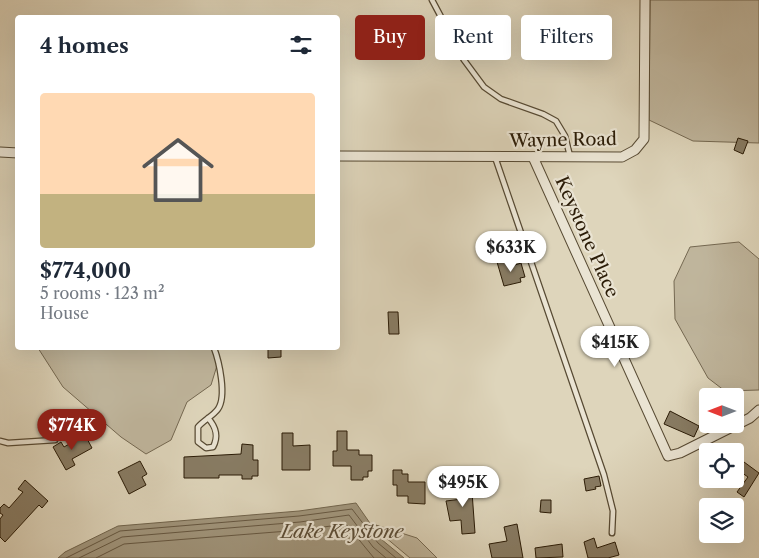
<!DOCTYPE html>
<html lang="en">
<head>
<meta charset="utf-8">
<style>
	body { margin:0; font-family:"Libre Caslon Text",serif; background:#f2f2f3; color:#1f2937; height:100vh; display:flex; flex-direction:column; font-size:19px; white-space:nowrap }
	* { box-sizing:border-box; margin:0 }
	p { font-size:16px; color:#747a83 }
	.icon { flex:none; width:28px; height:28px; fill:none; stroke:currentColor; stroke-width:2; stroke-linecap:round; stroke-linejoin:round }
	.map { position:relative; flex:1; overflow:hidden }
	.sheet { position:absolute; left:15px; top:15px; width:325px; height:335px; display:flex; flex-direction:column; background:#fff; border-radius:5px; box-shadow:0 5px 20px #0002 }
	.sheet>* { flex:none }
	.top-card { position:absolute; left:355px; top:15px; width:329px; height:45px; display:flex; gap:10px }
	.needle { width:32px; rotate:270deg }
	.tools { position:absolute; left:699px; top:388px; display:grid; gap:10px }
	.tools a { display:grid; place-items:center; width:45px; height:45px; border-radius:5px; background:#fff; box-shadow:0 5px 20px #0002; font-size:25px }
	.price { position:absolute; translate:-50% -42px; padding:0 11px; border-radius:18px; background:#fff; color:#222; font-size:16px; line-height:32px; filter:drop-shadow(0 1px 2px #0008) }
	.price::after { content:''; position:absolute; left:50%; top:30px; width:15px; height:11px; margin-left:-8px; background:inherit; clip-path:polygon(0 0,100% 0,50% 100%) }
	.price.active { background:#8f2418; color:#fff }
	ul { padding:0; list-style:none }
	li { display:grid; align-content:center; gap:10px; height:265px; padding:0 25px }
	li span { display:grid; place-items:center; height:155px; border-radius:5px; color:#555 }
	li>.icon { margin-inline-start:auto }
	span .icon { width:90px; height:90px; fill:#fffc; stroke-width:1 }
	li b { font-size:21px }
	h2 { display:flex; justify-content:space-between; align-items:center; height:60px; padding:0 25px; font-size:21px }
	.chip { padding:0 18px; border-radius:5px; background:#fff; box-shadow:0 5px 20px #0002; font-size:18px; line-height:45px }
	.chip.active { background:#8f2418; color:#fff }
	.map>svg:first-child { display:block }
	.green { fill:#bfb59c; stroke:#746851 }
	.water { fill:#a1967d; stroke:#71654d }
	.lines { fill:none; stroke-linecap:round; stroke-linejoin:round }
	.shore { stroke:#665842; stroke-width:1 }
	.building { fill:#887c64; stroke:#2a1b06 }
	.service-casing { stroke:#574a33; stroke-width:7 }
	.minor-casing { stroke:#574a33; stroke-width:11 }
	.service { stroke:#eae4d3; stroke-width:4.5 }
	.minor { stroke:#eae4d3; stroke-width:9 }
	.labels { text-anchor:middle; dominant-baseline:central; stroke-width:4.5; stroke-linejoin:round; paint-order:stroke }
	.street-label { font-size:18px; fill:#2a1b06; stroke:#eae4d3 }
	.water-label { font-size:19px; font-style:italic; fill:#5a4c36; stroke:#eae4d3 }
</style>
</head>
<body>
<div class="map">
<svg width="759" height="558" viewBox="0 0 759 558">
	<rect width="100%" height="100%" fill="#ded5bb"/>
	<filter id="stains"><feTurbulence type="fractalNoise" baseFrequency=".004" numOctaves="4"/><feColorMatrix values="0 0 0 0 .2 0 0 0 0 .09 0 0 0 0 .02 0 0 0 .5 -.17"/></filter>
	<radialGradient id="worn" r=".72"><stop offset=".6" stop-color="#630" stop-opacity="0"/><stop offset="1" stop-color="#630" stop-opacity=".3"/></radialGradient>
	<g class="green">
		<polygon points="650,0 759,0 759,143 693,141 649,120"/>
		<polygon points="739,242 759,259 759,390 725,391 708,378 675,319 674,281 690,247"/>
		<polygon points="38,348 215,348 219,359 211,385 187,402 171,440 146,454 121,437 63,387"/>
		<polygon points="376,525 417,538 437,558 410,558 385,537"/>
	</g>
	<polygon class="water" points="356,503 381,539 404,558 58,558 65,552 118,526 299,511"/>
	<g class="lines">
		<g class="shore">
			<polyline points="66,558 120,531 299,516 352,509 378,543 396,558"/>
			<polyline points="79,558 122,537 300,522 349,515 373,547 386,558"/>
			<polyline points="96,558 124,544 301,530 346,524 374,558"/>
		</g>
	</g>
	<g class="building">
		<polygon points="738,138 748,141 743,154 734,150"/>
		<polygon points="507,259 509,267 521,263 525,277 520,278 521,282 504,286 497,262"/>
		<polygon points="388,312 398,312 399,334 389,334"/>
		<polygon points="268,348 281,348 281,357 268,358"/>
		<polygon points="670,411 699,426 694,437 664,424"/>
		<polygon points="337,431 347,431 347,450 359,450 359,455 372,455 372,471 368,471 368,477 363,477 363,480 351,480 351,466 333,466 333,451 337,451"/>
		<polygon points="282,433 293,433 293,446 310,445 310,470 282,470"/>
		<polygon points="85,435 92,448 72,459 75,465 66,470 53,447 61,442 64,447"/>
		<polygon points="242,444 253,445 253,460 258,460 258,476 252,476 252,479 242,479 242,475 219,475 219,478 184,478 184,457 241,454"/>
		<polygon points="735,457 742,464 744,462 759,473 744,497 737,492 748,477 735,468"/>
		<polygon points="140,461 147,474 142,477 146,485 129,494 118,472"/>
		<polygon points="393,470 402,470 402,474 408,474 408,482 425,482 425,504 408,503 408,496 397,496 397,485 393,485"/>
		<polygon points="599,476 601,486 595,487 596,489 586,491 584,479"/>
		<polygon points="471,478 475,533 462,534 461,520 450,521 446,501 462,499 460,479"/>
		<polygon points="25,480 48,501 42,508 39,505 5,542 0,537 0,519 3,515 0,513 0,508 4,504 9,508 23,492 18,489"/>
		<polygon points="541,500 551,500 551,513 540,512"/>
		<polygon points="517,524 523,558 492,558 489,544 507,541 504,527"/>
		<polygon points="594,538 597,548 615,542 619,555 608,558 588,558 584,542"/>
		<polygon points="562,544 563,557 536,558 535,548"/>
	</g>
	<g class="lines">
		<defs>
			<g id="service">
				<polyline points="432,0 464,60 484,87 501,99 543,114 556,121 565,136 570,156"/>
				<polyline points="495,157 604,475 613,511 612,533"/>
				<path d="M208,418C216,427 219,436 213,447L206,448L198,442V427C204,420 213,416 218,409C227,396 219,361 214,348"/>
				<polyline points="0,441 8,443 55,440"/>
			</g>
			<g id="minor">
				<polyline points="0,152 18,153"/>
				<polyline points="338,156 622,157 635,150 644,139 645,0"/>
				<polyline points="533,157 668,456 680,453 750,418 759,410"/>
			</g>
		</defs>
		<use href="#service" class="service-casing"/>
		<use href="#minor" class="minor-casing"/>
		<use href="#service" class="service"/>
		<use href="#minor" class="minor"/>
	</g>
	<g class="labels">
		<g class="street-label">
			<text transform="translate(563 140) rotate(-1)">Wayne Road</text>
			<text transform="translate(587 237) rotate(66)">Keystone Place</text>
		</g>
		<g class="water-label">
			<text x="342" y="531">Lake Keystone</text>
		</g>
	</g>
	<rect width="100%" height="100%" filter="url(#stains)"/>
	<rect width="100%" height="100%" fill="url(#worn)"/>
</svg>
<div class="tools">
<a><svg class="needle" viewBox="-14 -14 28 28"><path d="M0-13l5 13h-10z" fill="#e53935"/><path d="M0 13l5-13h-10z" fill="#747a83"/></svg></a>
<a><svg class="icon" aria-label="locate" viewBox="0 0 24 24"><circle cx="12" cy="12" r="6"/><path d="M12 2v4M12 18v4M2 12h4M18 12h4"/></svg></a>
<a><svg class="icon" aria-label="layers" viewBox="0 0 24 24"><path d="M12 4l9 5-9 5-9-5zM3 14l9 5 9-5"/></svg></a>
</div>
<b class="price" style="left:511px;top:273px">$633K</b>
<b class="price" style="left:615px;top:368px">$415K</b>
<b class="price active" style="left:72px;top:451px">$774K</b>
<b class="price" style="left:463px;top:508px">$495K</b>
<div class="top-card">
<a class="chip active">Buy</a>
<a class="chip">Rent</a>
<a class="chip">Filters</a>
</div>
<section class="sheet">
<h2>4 homes<svg class="icon" aria-label="filters" viewBox="0 0 24 24"><path d="M4 7h16M4 17h16"/><circle cx="9" cy="7" r="2"/><circle cx="15" cy="17" r="2"/></svg></h2>
<ul>
<li><span style="background:linear-gradient(#ffd9b3 65%,#c2b280 0)"><svg class="icon" aria-label="home" viewBox="0 0 24 24"><path d="M3 11l9-7 9 7M6 9v11h12V9"/></svg></span><div><b>$774,000</b><p>5 rooms · 123 m²</p><p>House</p></div></li>
</ul>
</section>
</div>
</body>
</html>
